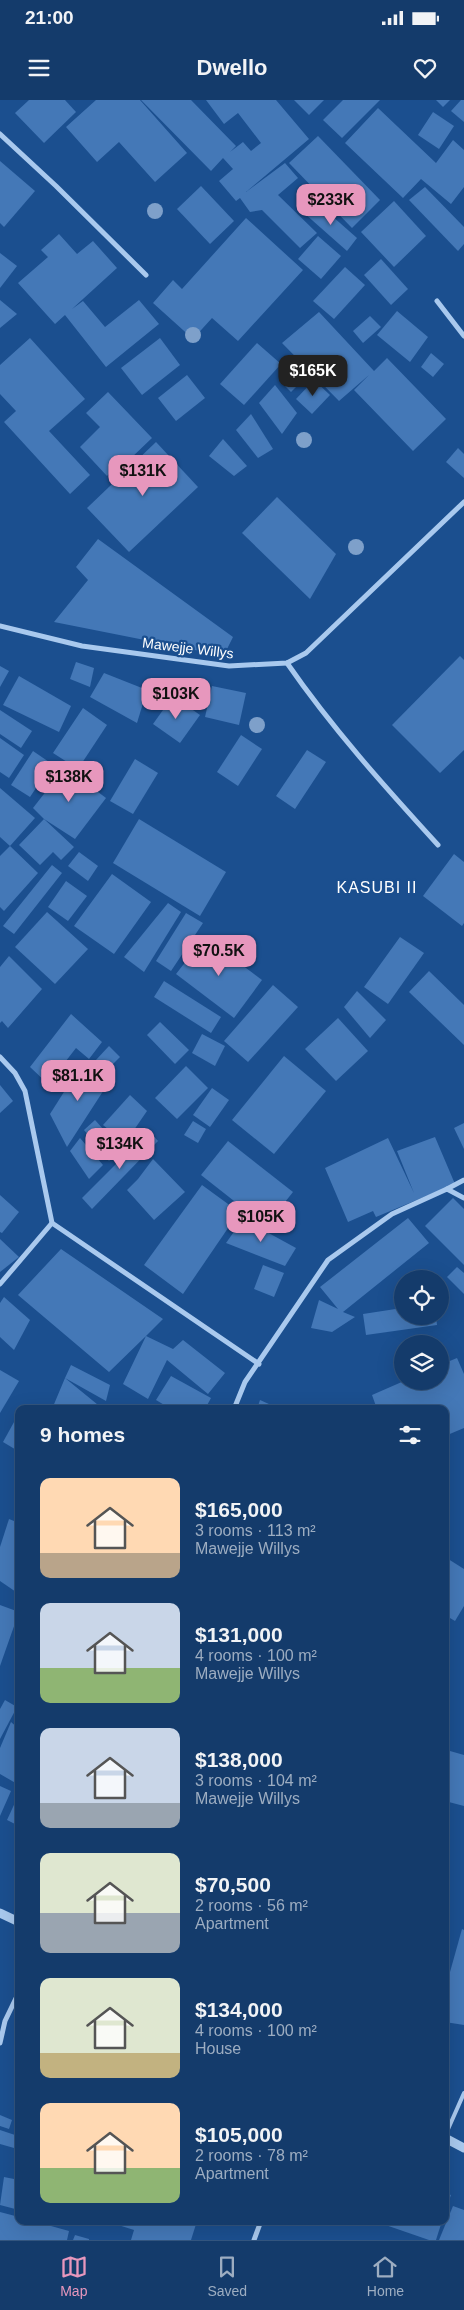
<!DOCTYPE html>
<html lang="en">
<head>
<meta charset="utf-8">
<style>
	body { margin:0; font-family:Arial,sans-serif; background:#1d4271; color:#f1f3f6; height:100vh; display:flex; flex-direction:column; font-size:19px; white-space:nowrap }
	* { box-sizing:border-box; margin:0 }
	p { font-size:16px; color:#9dadc1 }
	.icon { flex:none; width:28px; height:28px; fill:none; stroke:currentColor; stroke-width:2; stroke-linecap:round; stroke-linejoin:round }
	.map { position:relative; flex:1; overflow:hidden }
	.side { position:absolute; left:15px; top:1305px; width:434px; height:820px; display:flex; flex-direction:column; background:#143b6b; border-radius:10px; box-shadow:0 5px 20px #0002,0 0 0 1px #33557e }
	.side>* { flex:none }
	.controls { position:absolute; left:394px; top:1170px; display:grid; gap:10px }
	.controls a { display:grid; place-items:center; width:55px; height:55px; border-radius:50%; background:#143b6b; box-shadow:0 5px 20px #0002,0 0 0 1px #33557e; font-size:25px }
	.price { position:absolute; translate:-50% -42px; padding:0 11px; border-radius:10px; background:#e797bd; color:#111; font-size:16px; line-height:32px; filter:drop-shadow(0 1px 2px #0008) }
	.price::after { content:''; position:absolute; left:50%; top:30px; width:15px; height:11px; margin-left:-8px; background:inherit; clip-path:polygon(0 0,100% 0,50% 100%) }
	.price.selected { background:#222; color:#fff }
	ul { padding:0; list-style:none }
	li { display:flex; align-items:center; gap:15px; height:125px; padding:0 25px }
	li span { display:grid; place-items:center; flex:none; width:140px; height:100px; border-radius:10px; color:#555 }
	li>.icon { margin-inline-start:auto }
	span .icon { width:60px; height:60px; fill:#fffc; stroke-width:1 }
	li b { font-size:21px }
	h2 { display:flex; justify-content:space-between; align-items:center; height:60px; padding:0 25px; font-size:21px }
	.status { display:flex; justify-content:space-between; align-items:center; height:35px; padding:0 25px; background:#143b6b; direction:ltr }
	.status svg { height:14px; fill:currentColor }
	header { display:flex; justify-content:space-between; align-items:center; height:65px; padding:0 25px; background:#143b6b; font-size:22px; font-weight:700 }
	.menu { display:flex; justify-content:space-around; align-items:center; height:70px; border-top:1px solid #33557e; background:#143b6b; font-size:14px; color:#9dadc1 }
	.menu a { display:grid; justify-items:center; gap:2px }
	.menu .selected { color:#e797bd }
	.map>svg:first-child { display:block }
	.building { fill:#4478b7 }
	.lines { fill:none; stroke-linecap:round; stroke-linejoin:round }
	.service { stroke:#a9c9ee; stroke-width:4 }
	.minor { stroke:#a9c9ee; stroke-width:5 }
	.tertiary { stroke:#a9c9ee; stroke-width:9 }
	.tree { fill:#7ea0ca }
	.labels { text-anchor:middle; dominant-baseline:central; stroke-width:4.5; stroke-linejoin:round; paint-order:stroke }
	.street-label { font-size:14px; fill:#fff; stroke:#1b4f8f }
	.quarter-label { font-size:16px; letter-spacing:1px; fill:#fff; stroke:#1b4f8f }
</style>
</head>
<body>
<div class="status"><b>21:00</b><svg viewBox="0 0 49 12"><path d="M0 12V9h3v3zM5 12V6h3v6zM10 12V3h3v9zM15 12V0h3v12zM26 1h20v11H26zM47 4h2v5h-2z"/></svg></div>
<header><svg class="icon" aria-label="menu" viewBox="0 0 24 24"><path d="M4 6h16M4 12h16M4 18h16"/></svg>Dwello<svg class="icon" aria-label="heart" viewBox="0 0 24 24"><path d="M12 20l-8-8c-3-5 5-10 8-4 3-6 11-1 8 4z"/></svg></header>
<div class="map">
<svg width="464" height="2140" viewBox="0 0 464 2140">
	<rect width="100%" height="100%" fill="#1b4f8f"/>
	<g class="building">
		<polygon points="29,0 65,0 76,12 44,43 15,13"/>
		<polygon points="96,0 140,0 187,53 155,82 119,42 97,62 66,27"/>
		<polygon points="141,0 191,0 236,46 230,52 243,42 251,51 261,43 238,13 224,24 206,0 276,0 309,39 246,92 285,63 298,78 278,95 317,133 300,148 262,110 250,112 240,98 236,101 219,81 233,69 223,58 211,71"/>
		<polygon points="294,0 324,0 309,15"/>
		<polygon points="343,0 380,0 342,38 323,20"/>
		<polygon points="436,0 450,0 443,7"/>
		<polygon points="461,0 464,0 464,22 451,11"/>
		<polygon points="378,8 436,63 453,40 464,50 464,87 451,104 421,79 403,98 345,43"/>
		<polygon points="433,12 454,26 439,49 418,35"/>
		<polygon points="318,36 380,100 352,128 289,63"/>
		<polygon points="0,61 35,91 4,127 0,123"/>
		<polygon points="201,86 234,121 210,144 177,109"/>
		<polygon points="425,87 464,127 464,144 458,151 409,100"/>
		<polygon points="315,101 357,138 347,151 304,113"/>
		<polygon points="394,101 426,136 394,167 361,132"/>
		<polygon points="246,118 303,170 238,241 212,218 193,239 153,203 173,180 182,189"/>
		<polygon points="59,134 77,154 93,141 117,168 72,209 83,201 105,227 139,200 159,224 106,267 65,215 55,224 18,183 48,157 41,150"/>
		<polygon points="318,136 341,156 321,179 298,159"/>
		<polygon points="0,153 17,166 0,188"/>
		<polygon points="381,159 408,189 391,205 364,175"/>
		<polygon points="345,167 365,185 334,219 313,201"/>
		<polygon points="0,200 17,214 0,228"/>
		<polygon points="397,211 428,237 410,262 377,235"/>
		<polygon points="319,212 374,271 387,258 446,319 413,351 354,290 369,275 339,301 282,243"/>
		<polygon points="370,216 381,227 363,243 353,231"/>
		<polygon points="30,238 85,299 49,331 90,375 70,394 4,322 16,311 0,294 0,265"/>
		<polygon points="160,238 180,265 142,295 121,268"/>
		<polygon points="257,243 281,264 244,305 220,284"/>
		<polygon points="431,253 444,264 433,277 421,267"/>
		<polygon points="298,270 306,277 291,292 283,284"/>
		<polygon points="187,275 205,298 176,321 158,298"/>
		<polygon points="314,280 330,295 312,314 296,299"/>
		<polygon points="275,285 297,313 282,334 259,303"/>
		<polygon points="108,292 152,338 130,359 127,356 107,376 80,347 100,327 86,313"/>
		<polygon points="251,314 273,349 258,358 236,330"/>
		<polygon points="223,339 247,366 234,376 209,356"/>
		<polygon points="156,342 198,387 129,452 87,408"/>
		<polygon points="458,348 464,354 464,378 446,362"/>
		<polygon points="277,397 336,454 310,499 242,433"/>
		<polygon points="98,439 233,537 227,549 200,551 54,522 88,480 76,467"/>
		<polygon points="460,556 464,560 464,650 440,673 392,625"/>
		<polygon points="76,562 94,568 90,587 70,579"/>
		<polygon points="0,566 9,571 0,587"/>
		<polygon points="104,573 147,590 137,623 90,597"/>
		<polygon points="19,576 71,606 59,632 3,605"/>
		<polygon points="212,586 246,593 239,625 205,617"/>
		<polygon points="173,596 200,615 180,643 153,624"/>
		<polygon points="83,608 107,625 78,669 53,653"/>
		<polygon points="0,610 32,631 21,648 0,634"/>
		<polygon points="241,635 262,649 238,686 217,672"/>
		<polygon points="0,638 24,655 9,678 0,672"/>
		<polygon points="307,650 326,662 295,709 276,696"/>
		<polygon points="33,651 52,664 30,697 11,685"/>
		<polygon points="135,659 158,673 133,714 110,701"/>
		<polygon points="65,667 106,698 75,739 44,719 33,708"/>
		<polygon points="0,688 35,718 10,746 0,737"/>
		<polygon points="44,719 74,747 61,760 53,752 40,765 19,745"/>
		<polygon points="139,719 226,772 200,816 113,763"/>
		<polygon points="10,746 38,773 4,811 0,807 0,756"/>
		<polygon points="79,752 98,766 88,781 68,766"/>
		<polygon points="454,754 464,762 464,823 462,826 423,796"/>
		<polygon points="52,765 62,773 14,834 3,826"/>
		<polygon points="112,774 151,802 114,854 74,826"/>
		<polygon points="66,781 87,796 68,821 48,807"/>
		<polygon points="168,803 181,812 144,872 124,857"/>
		<polygon points="47,812 88,849 55,884 15,847"/>
		<polygon points="186,813 203,823 171,871 156,861"/>
		<polygon points="205,837 262,880 234,918 176,874"/>
		<polygon points="400,837 424,853 388,904 364,887"/>
		<polygon points="9,856 42,889 8,928 2,921 0,923 0,867"/>
		<polygon points="429,871 464,905 464,945 409,892"/>
		<polygon points="164,881 221,917 211,933 154,897"/>
		<polygon points="273,885 298,907 248,962 224,941"/>
		<polygon points="357,891 386,920 370,938 344,907"/>
		<polygon points="71,914 102,942 89,959 76,948 48,984 30,967"/>
		<polygon points="338,918 368,951 336,981 305,949"/>
		<polygon points="160,922 189,950 175,964 147,935"/>
		<polygon points="202,934 225,946 215,966 192,953"/>
		<polygon points="109,946 120,957 106,971 95,961"/>
		<polygon points="284,956 326,991 274,1054 232,1020"/>
		<polygon points="83,962 109,982 67,1047 50,1014"/>
		<polygon points="186,966 208,988 177,1019 155,998"/>
		<polygon points="0,985 13,1001 0,1013"/>
		<polygon points="212,988 229,1000 210,1027 193,1015"/>
		<polygon points="130,995 147,1011 125,1043 103,1025"/>
		<polygon points="95,1020 121,1049 109,1061 84,1030"/>
		<polygon points="193,1021 206,1029 198,1043 184,1035"/>
		<polygon points="464,1023 464,1049 454,1028"/>
		<polygon points="149,1031 158,1041 92,1109 82,1098"/>
		<polygon points="435,1037 455,1084 376,1117 373,1111 348,1122 325,1068 388,1038 414,1093 397,1051"/>
		<polygon points="80,1038 103,1065 89,1079 70,1051"/>
		<polygon points="228,1041 293,1092 266,1126 201,1075"/>
		<polygon points="153,1059 185,1092 154,1120 127,1090 138,1079"/>
		<polygon points="202,1085 239,1112 183,1194 144,1165"/>
		<polygon points="0,1095 19,1112 2,1133 0,1132"/>
		<polygon points="453,1098 464,1109 464,1165 425,1126"/>
		<polygon points="408,1118 429,1143 343,1212 355,1217 332,1232 311,1228 319,1200 338,1209 320,1187"/>
		<polygon points="243,1119 296,1148 285,1166 226,1143"/>
		<polygon points="0,1139 19,1157 0,1172"/>
		<polygon points="61,1149 163,1219 146,1236 173,1249 183,1240 225,1273 208,1294 167,1260 148,1299 123,1284 146,1236 109,1272 18,1195"/>
		<polygon points="263,1165 284,1173 274,1197 254,1189"/>
		<polygon points="457,1167 464,1173 464,1194 447,1177"/>
		<polygon points="4,1197 30,1220 14,1250 0,1237 0,1203"/>
		<polygon points="402,1208 402,1216 436,1216 437,1225 366,1235 363,1214"/>
		<polygon points="457,1258 464,1274 464,1328 445,1336 445,1309 377,1309 372,1295 404,1281 440,1281 440,1265"/>
		<polygon points="71,1265 110,1285 106,1301 65,1278 103,1309 52,1309 65,1278"/>
		<polygon points="0,1270 19,1281 0,1313"/>
		<polygon points="171,1276 211,1298 205,1309 171,1309 156,1300"/>
		<polygon points="260,1300 280,1309 257,1309"/>
		<polygon points="19,1313 19,1349 18,1351 3,1342"/>
		<polygon points="9,1419 19,1423 19,1494 0,1481 0,1447"/>
		<polygon points="445,1457 464,1469 464,1506 455,1521 445,1515"/>
		<polygon points="0,1505 19,1512 0,1566"/>
		<polygon points="5,1600 17,1607 0,1639 0,1609"/>
		<polygon points="11,1622 19,1629 19,1685 0,1674 0,1648"/>
		<polygon points="450,1651 464,1655 464,1706 445,1701 445,1671"/>
		<polygon points="0,1686 11,1691 0,1716"/>
		<polygon points="19,1694 19,1726 7,1720"/>
		<polygon points="462,1829 464,1830 464,1925 445,1922 445,1890"/>
		<polygon points="0,2015 12,2020 9,2029 0,2026"/>
		<polygon points="0,2030 18,2036 14,2048 0,2044"/>
		<polygon points="4,2077 19,2080 19,2110 0,2105"/>
		<polygon points="445,2093 451,2095 445,2111"/>
		<polygon points="453,2106 464,2110 464,2140 439,2140"/>
		<polygon points="0,2112 19,2117 19,2121 33,2121 69,2131 67,2140 0,2140"/>
		<polygon points="113,2121 197,2121 191,2140 131,2140 134,2130 112,2123"/>
		<polygon points="374,2121 442,2121 436,2140 429,2140"/>
		<polygon points="75,2135 89,2139 89,2140 73,2140"/>
	</g>
	<g class="lines">
		<polyline class="service" points="445,2036 464,1993"/>
		<g class="minor">
			<polyline points="0,34 56,86 146,175"/>
			<polyline points="437,201 464,236"/>
			<polyline points="0,526 82,546 229,566 287,563 306,553 464,402"/>
			<path d="M287,563C332,628 385,687 438,745"/>
			<polyline points="0,957 15,973 25,991 52,1123 259,1264"/>
			<polyline points="447,1089 464,1080"/>
			<polyline points="0,1184 52,1123"/>
			<polyline points="234,1309 245,1282 328,1160 392,1114 447,1089 464,1098"/>
			<polyline points="0,1943 5,1921 19,1892"/>
			<polyline points="254,2140 261,2121"/>
		</g>
		<g class="tertiary">
			<polyline points="0,1813 19,1822"/>
			<polyline points="445,2038 464,2048"/>
		</g>
	</g>
	<g class="tree">
		<circle cx="155" cy="111" r="8"/>
		<circle cx="193" cy="235" r="8"/>
		<circle cx="304" cy="340" r="8"/>
		<circle cx="356" cy="447" r="8"/>
		<circle cx="257" cy="625" r="8"/>
	</g>
	<g class="labels">
		<g class="street-label">
			<text transform="translate(188 548) rotate(7)">Mawejje Willys</text>
		</g>
		<g class="quarter-label">
			<text x="377" y="787">KASUBI II</text>
		</g>
	</g>
</svg>
<div class="controls">
<a><svg class="icon" aria-label="locate" viewBox="0 0 24 24"><circle cx="12" cy="12" r="6"/><path d="M12 2v4M12 18v4M2 12h4M18 12h4"/></svg></a>
<a><svg class="icon" aria-label="layers" viewBox="0 0 24 24"><path d="M12 4l9 5-9 5-9-5zM3 14l9 5 9-5"/></svg></a>
</div>
<b class="price" style="left:331px;top:126px">$233K</b>
<b class="price selected" style="left:313px;top:297px">$165K</b>
<b class="price" style="left:143px;top:397px">$131K</b>
<b class="price" style="left:176px;top:620px">$103K</b>
<b class="price" style="left:69px;top:703px">$138K</b>
<b class="price" style="left:219px;top:877px">$70.5K</b>
<b class="price" style="left:78px;top:1002px">$81.1K</b>
<b class="price" style="left:120px;top:1070px">$134K</b>
<b class="price" style="left:261px;top:1143px">$105K</b>
<section class="side">
<h2>9 homes<svg class="icon" aria-label="filters" viewBox="0 0 24 24"><path d="M4 7h16M4 17h16"/><circle cx="9" cy="7" r="2"/><circle cx="15" cy="17" r="2"/></svg></h2>
<ul>
<li><span style="background:linear-gradient(#ffd9b3 75%,#b9a48a 0)"><svg class="icon" aria-label="home" viewBox="0 0 24 24"><path d="M3 11l9-7 9 7M6 9v11h12V9"/></svg></span><div><b>$165,000</b><p>3 rooms · 113 m²</p><p>Mawejje Willys</p></div></li>
<li><span style="background:linear-gradient(#c9d6e8 65%,#8fb573 0)"><svg class="icon" aria-label="home" viewBox="0 0 24 24"><path d="M3 11l9-7 9 7M6 9v11h12V9"/></svg></span><div><b>$131,000</b><p>4 rooms · 100 m²</p><p>Mawejje Willys</p></div></li>
<li><span style="background:linear-gradient(#c9d6e8 75%,#9aa5b1 0)"><svg class="icon" aria-label="home" viewBox="0 0 24 24"><path d="M3 11l9-7 9 7M6 9v11h12V9"/></svg></span><div><b>$138,000</b><p>3 rooms · 104 m²</p><p>Mawejje Willys</p></div></li>
<li><span style="background:linear-gradient(#dfe7d0 60%,#9aa5b1 0)"><svg class="icon" aria-label="home" viewBox="0 0 24 24"><path d="M3 11l9-7 9 7M6 9v11h12V9"/></svg></span><div><b>$70,500</b><p>2 rooms · 56 m²</p><p>Apartment</p></div></li>
<li><span style="background:linear-gradient(#dfe7d0 75%,#c2b280 0)"><svg class="icon" aria-label="home" viewBox="0 0 24 24"><path d="M3 11l9-7 9 7M6 9v11h12V9"/></svg></span><div><b>$134,000</b><p>4 rooms · 100 m²</p><p>House</p></div></li>
<li><span style="background:linear-gradient(#ffd9b3 65%,#8fb573 0)"><svg class="icon" aria-label="home" viewBox="0 0 24 24"><path d="M3 11l9-7 9 7M6 9v11h12V9"/></svg></span><div><b>$105,000</b><p>2 rooms · 78 m²</p><p>Apartment</p></div></li>
</ul>
</section>
</div>
<nav class="menu">
<a class="selected"><svg class="icon" aria-label="map" viewBox="0 0 24 24"><path d="M3 6l6-2 6 2 6-2v14l-6 2-6-2-6 2zM9 4v14M15 6v14"/></svg>Map</a>
<a><svg class="icon" aria-label="saved" viewBox="0 0 24 24"><path d="M7 4h10v16l-5-4-5 4z"/></svg>Saved</a>
<a><svg class="icon" aria-label="home" viewBox="0 0 24 24"><path d="M3 11l9-7 9 7M6 9v11h12V9"/></svg>Home</a>
</nav>
</body>
</html>
